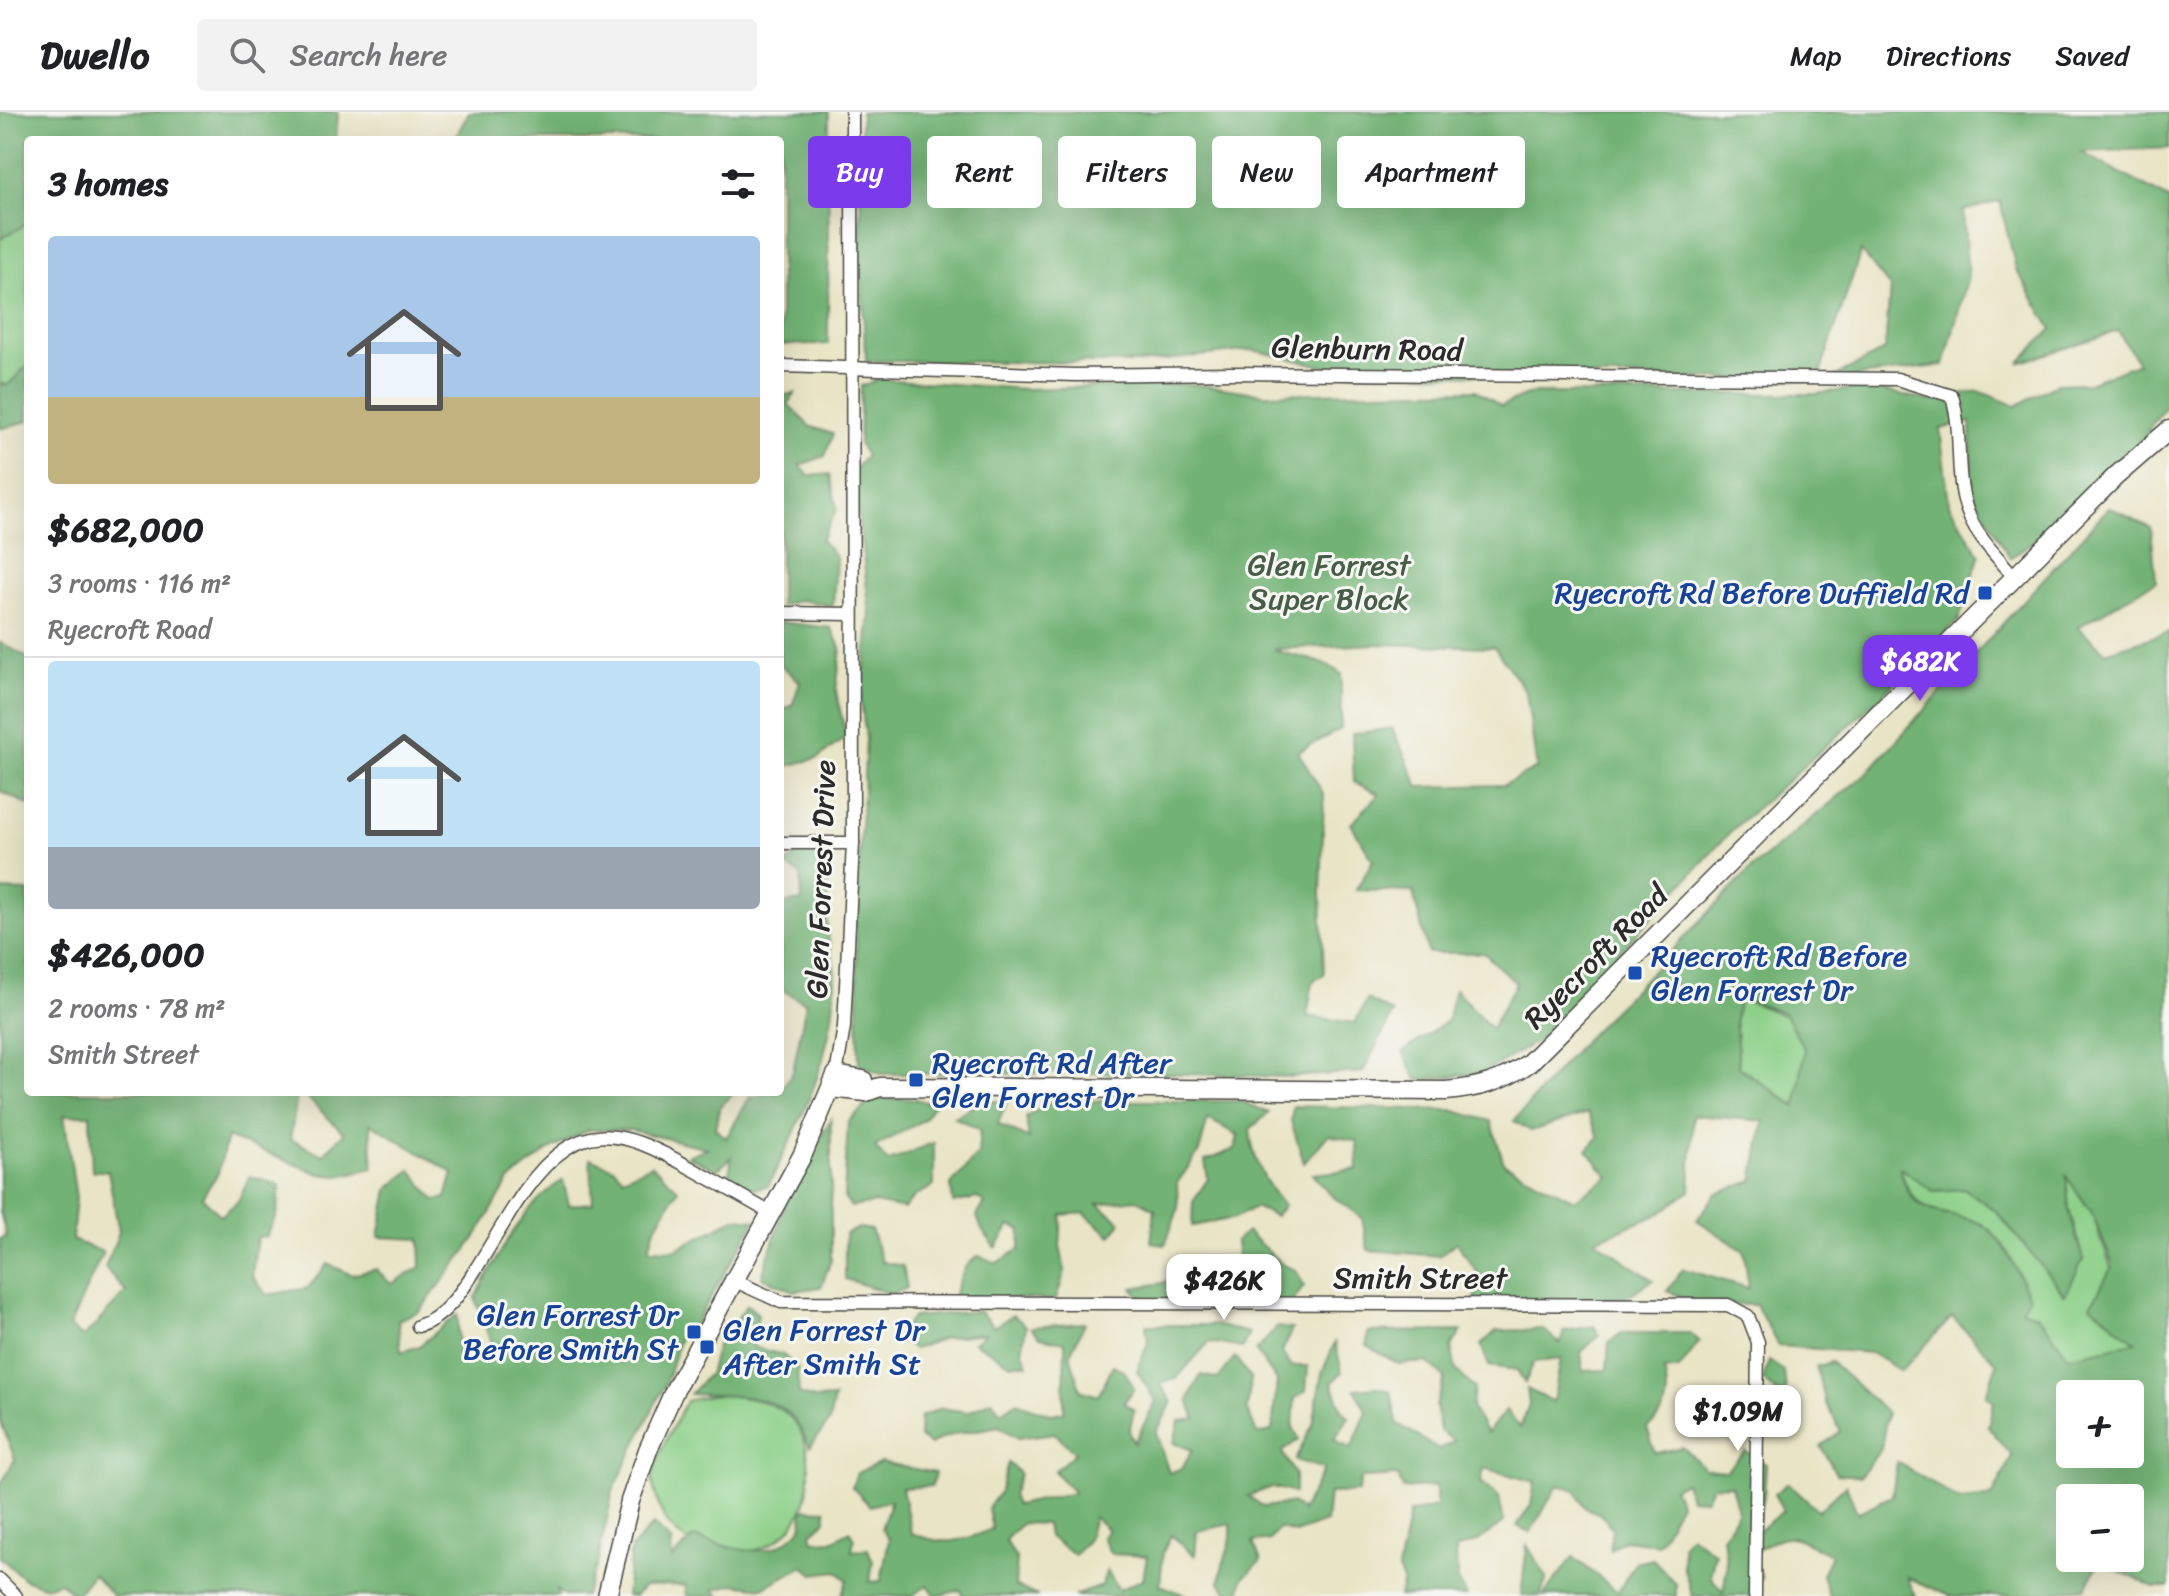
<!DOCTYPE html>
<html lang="en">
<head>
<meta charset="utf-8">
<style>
	body { margin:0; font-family:Sriracha,sans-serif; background:#f2f2f2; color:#202124; height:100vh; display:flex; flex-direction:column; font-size:30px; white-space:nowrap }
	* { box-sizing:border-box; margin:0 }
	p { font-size:26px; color:#757577 }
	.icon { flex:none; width:44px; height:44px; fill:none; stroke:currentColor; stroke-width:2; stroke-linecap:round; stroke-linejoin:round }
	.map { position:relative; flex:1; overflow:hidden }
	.sheet { position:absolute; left:24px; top:24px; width:760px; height:960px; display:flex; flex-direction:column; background:#fff; border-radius:8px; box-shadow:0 8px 32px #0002 }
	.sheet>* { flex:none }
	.hud { position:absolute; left:808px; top:24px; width:760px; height:72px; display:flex; gap:16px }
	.fabs { position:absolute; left:2056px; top:1268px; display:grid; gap:16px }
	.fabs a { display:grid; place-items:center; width:88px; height:88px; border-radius:8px; background:#fff; box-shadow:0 8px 32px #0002; font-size:40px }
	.price { position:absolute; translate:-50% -68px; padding:0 18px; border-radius:16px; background:#fff; color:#222; font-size:26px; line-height:52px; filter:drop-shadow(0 2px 4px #0008) }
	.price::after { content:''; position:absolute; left:50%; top:48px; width:24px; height:18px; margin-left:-12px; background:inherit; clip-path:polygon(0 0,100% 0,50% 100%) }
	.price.on { background:#7c3aed; color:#fff }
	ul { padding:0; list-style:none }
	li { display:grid; align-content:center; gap:16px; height:424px; padding:0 24px }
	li+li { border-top:2px solid #e0e0e0 }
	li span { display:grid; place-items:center; height:248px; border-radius:8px; color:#555 }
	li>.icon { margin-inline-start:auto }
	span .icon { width:144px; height:144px; fill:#fffc; stroke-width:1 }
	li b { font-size:34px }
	h2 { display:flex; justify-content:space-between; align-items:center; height:96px; padding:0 24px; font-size:34px }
	.chip { padding:0 28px; border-radius:8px; background:#fff; box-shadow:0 8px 32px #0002; font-size:28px; line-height:72px }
	.chip.on { background:#7c3aed; color:#fff }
	header { display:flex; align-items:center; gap:48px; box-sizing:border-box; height:112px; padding:0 40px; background:#fff; border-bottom:2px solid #e0e0e0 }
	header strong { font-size:38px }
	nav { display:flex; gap:44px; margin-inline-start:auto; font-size:28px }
	.search { width:560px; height:72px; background:#f2f2f2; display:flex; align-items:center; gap:20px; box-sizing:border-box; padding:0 28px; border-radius:8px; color:#757577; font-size:30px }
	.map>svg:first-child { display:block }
	.green { fill:#8dd089; stroke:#5c7e5a; stroke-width:2 }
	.forest { fill:#72b275; stroke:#4e6e50; stroke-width:2; fill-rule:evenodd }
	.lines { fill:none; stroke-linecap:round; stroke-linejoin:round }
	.street-casing { stroke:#484742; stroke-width:15 }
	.secondary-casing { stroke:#484742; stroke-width:21 }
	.street { stroke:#fff; stroke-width:12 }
	.secondary { stroke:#fff; stroke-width:18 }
	.transit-dot { fill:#1a4fb4; stroke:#f6f6f2; stroke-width:3 }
	.labels { text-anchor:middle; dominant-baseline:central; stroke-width:6; stroke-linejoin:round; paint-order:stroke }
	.street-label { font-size:30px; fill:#2b2b2b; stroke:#f6f6f2 }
	.park-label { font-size:30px; fill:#485d47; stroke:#f6f6f2 }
	.transit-label { font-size:30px; fill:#164399; stroke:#f6f6f2; text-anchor:start }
</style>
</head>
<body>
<header>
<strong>Dwello</strong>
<div class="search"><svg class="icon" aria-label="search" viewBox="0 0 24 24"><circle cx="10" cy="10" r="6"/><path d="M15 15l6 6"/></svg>Search here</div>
<nav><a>Map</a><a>Directions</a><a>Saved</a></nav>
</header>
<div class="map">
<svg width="2169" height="1484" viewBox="0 0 2169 1484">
	<rect width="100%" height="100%" fill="#f6f6f2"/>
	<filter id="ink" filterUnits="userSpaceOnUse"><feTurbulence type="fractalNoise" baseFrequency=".0125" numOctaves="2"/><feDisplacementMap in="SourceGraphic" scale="16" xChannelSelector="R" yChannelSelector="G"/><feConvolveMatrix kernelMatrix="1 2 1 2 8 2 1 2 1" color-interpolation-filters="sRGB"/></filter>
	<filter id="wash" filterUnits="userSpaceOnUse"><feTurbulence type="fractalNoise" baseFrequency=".006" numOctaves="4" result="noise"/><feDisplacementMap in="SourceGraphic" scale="32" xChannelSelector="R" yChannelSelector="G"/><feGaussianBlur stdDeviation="1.8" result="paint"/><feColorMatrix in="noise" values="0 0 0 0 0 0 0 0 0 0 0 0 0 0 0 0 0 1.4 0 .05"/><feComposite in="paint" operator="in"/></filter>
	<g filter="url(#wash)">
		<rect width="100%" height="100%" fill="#e9e4c5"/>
		<g class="green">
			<polygon points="28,111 28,253 9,272 0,272 0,125"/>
			<polygon points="1740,886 1782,903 1784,900 1805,938 1797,995 1739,955 1735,906"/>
			<path d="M1900,1055L1933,1079L1965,1077L1996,1099L2026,1135L2083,1148L2069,1098L2065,1063L2092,1101L2137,1230L2069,1246L2038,1203L2021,1197L1982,1112C1941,1103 1911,1101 1900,1055Z"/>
			<path d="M716,1283C755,1285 796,1291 806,1335C832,1460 676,1473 656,1384C655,1379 652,1372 652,1367C654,1346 677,1308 686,1289Z"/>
		</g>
		<g class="forest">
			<polygon points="0,0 338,0 336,28 28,28 28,111 2,126"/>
			<polygon points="469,0 829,0 828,232 780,233 780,28 454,28"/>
			<path d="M861,0H2169V36L2081,40L2169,87V289L2144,325L2058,411L2010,446L1972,379L1971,310L1940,317L1949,392L1980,443L1959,508L1872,593L1732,718L1538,929L1482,961L1417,968L1403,940L1447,909L1455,877L1491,917L1516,871L1484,841H1428L1413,780L1356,778L1373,748L1351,712L1379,682L1354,670L1352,622L1392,616L1419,675L1504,673L1537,656L1526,580L1494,535L1376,532L1274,537C1297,548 1322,545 1341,562V617L1298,640L1324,683L1321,782L1324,862L1313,869L1307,904L1355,911L1367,887L1393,901L1363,960L1291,965L1147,961L881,962L859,952L856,807L866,627L861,589L870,502L853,359L866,344L859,332L861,274L879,267L1025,277L1193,272L1264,282L1476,278L1501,294L1531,281L1815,282L1865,275L1931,289L1979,279L2016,294L2056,272L2089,271L2138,251L2118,219L2019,251L2052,217L2016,157L2000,89L1963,99L1968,164L1944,253L1829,268L1885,238L1890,175L1861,139L1818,268L1353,261L1252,238L1140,251L866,249L860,147Z"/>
			<polygon points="28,253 28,309 0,317 0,272 9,272"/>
			<polygon points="795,281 788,292 809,314 833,322 825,344 800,353 809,364 830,362 837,397 821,428 836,445 833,494 800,488 780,494 780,284"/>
			<path d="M2109,395L2151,416L2156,469L2078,515L2105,540L2169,520V1475H2154L2099,1450L2086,1476L2016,1484H1950L1907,1465L1916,1484H1829L1822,1463L1831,1443C1788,1422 1792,1416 1750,1443L1762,1466L1749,1484H1692L1683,1454L1682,1433L1690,1423L1715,1441L1710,1464L1723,1480L1727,1455L1723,1425L1738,1399L1731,1373L1712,1374L1706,1387L1690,1386L1685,1370L1673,1376L1680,1391L1658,1432L1624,1428L1610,1438L1612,1416L1601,1402L1585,1396L1575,1378L1558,1373L1530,1421L1517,1414L1531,1393L1535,1370L1484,1356L1481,1370L1499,1385L1504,1410L1478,1429L1456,1437L1457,1467L1467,1484H1399L1403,1469L1398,1458L1409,1401L1436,1395V1374L1403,1377L1398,1364L1361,1366L1358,1380L1329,1381L1326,1410L1295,1421L1279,1416L1270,1428L1253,1430L1261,1449L1243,1466L1239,1484L1230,1483L1220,1470C1221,1444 1233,1441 1231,1412L1197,1419L1195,1444L1171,1423L1163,1440L1160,1473L1189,1484H1074L1101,1474L1107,1458L1119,1478L1143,1467L1147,1444L1111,1442L1102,1425L1108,1418L1094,1405L1088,1427L1075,1443L1048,1424L1046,1412L1022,1411L1005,1428L1017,1448L1015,1474L1038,1484H963L961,1478L936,1484L928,1473L912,1484H841L847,1468L837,1459L813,1462L803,1454L763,1476L733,1472L713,1478L721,1484H687L685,1473L644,1474L635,1484H626L631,1436L653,1413L671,1429L672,1447L694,1425C735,1437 773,1453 803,1413L802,1397L826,1398V1408L811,1421L813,1429L834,1428L850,1419L854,1426L852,1439L868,1437L873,1450L870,1470L881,1469L889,1427L881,1417L891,1388L870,1394L852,1375L857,1361L881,1350L935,1361L932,1374L902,1376L911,1421C946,1435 958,1430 992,1417L988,1396L999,1381L1008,1351L1020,1362L1012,1383L1016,1393L1074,1381L1054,1359L1075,1341L1055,1321L1018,1326L998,1314C974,1320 949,1319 930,1333L919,1325L920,1305L941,1296L968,1300L992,1288L1000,1300L1016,1290L1050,1302L1064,1300L1065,1230L1040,1225L1031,1215L1085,1211L1070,1242L1080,1278L1098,1284L1113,1253L1125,1260L1134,1276L1124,1291L1134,1298L1129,1320L1134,1331L1156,1290L1137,1259L1148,1230L1146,1213H1214L1249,1221L1242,1236L1209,1230L1176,1267L1160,1271L1172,1290L1156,1321L1169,1361L1182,1356L1192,1338L1174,1331L1179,1309L1196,1307L1188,1288L1201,1263L1218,1267L1235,1245L1251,1267L1247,1297L1257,1322L1272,1319L1277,1269L1256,1239L1277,1215L1292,1217L1282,1240L1291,1254H1308L1306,1279L1295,1286L1293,1315L1299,1327L1282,1340L1295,1363V1381L1272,1375L1248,1384L1264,1395L1292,1391L1302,1399L1324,1357L1295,1348L1313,1312L1322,1261L1335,1230L1342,1260L1332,1271L1342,1298L1349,1305L1334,1328L1351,1337L1367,1300L1355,1277L1375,1275L1391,1279L1397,1311L1439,1338L1454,1329L1440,1319L1436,1294L1445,1266L1427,1250L1399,1252L1367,1234L1368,1220L1462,1219L1451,1235L1456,1258L1474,1276L1472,1296L1487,1321L1506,1298L1520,1316L1529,1292L1527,1277L1553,1290L1561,1247L1534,1250L1525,1271L1517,1258L1489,1254L1481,1233L1496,1219L1543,1217L1560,1232L1564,1219L1594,1214L1599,1224L1581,1240L1583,1259L1607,1258L1609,1230L1622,1221H1690L1699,1230L1679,1257L1664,1259C1670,1283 1668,1303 1647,1316L1655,1341L1683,1335L1705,1357L1726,1359L1745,1339L1766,1352L1764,1385L1755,1421L1783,1399L1774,1382L1788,1371L1818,1399L1846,1373L1857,1401L1892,1384L1897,1350L1959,1388L1992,1385L2012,1344L1988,1314L1994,1289L1986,1283L1997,1251L1952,1205L1901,1259L1871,1241L1778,1234L1756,1193L1702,1192L1667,1179L1683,1157L1749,1176L1744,1139L1697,1108L1716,1082L1753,1069L1764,1009L1693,1003L1690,1079L1657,1103L1595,1128L1653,1168L1626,1185L1505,1198L1474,1189L1482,1167L1456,1130L1440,1144L1368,1138L1362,1106L1331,1083L1313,1062L1358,1057L1357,1029L1328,1023L1304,1051L1291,1009L1293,994L1451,998L1491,1009L1504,1052L1574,1088L1609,1065L1587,1038L1599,1025L1588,1001L1531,1019L1514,1009L1578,935L1753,755L1867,661ZM1740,886L1784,901L1805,938L1796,995L1739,955L1735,906ZM1900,1056L1933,1079L1965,1077L1996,1099L2065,1183L2083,1148L2069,1098L2066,1064L2092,1101L2113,1153L2091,1193L2136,1230L2069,1245L2038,1203L2021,1197L2029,1185C2018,1162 2005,1124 1981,1112C1943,1093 1913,1113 1900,1056ZM2070,1282H2130V1342H2070ZM2070,1386H2130V1446H2070Z"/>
			<polygon points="780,510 831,516 841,537 836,579 846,625 818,646 780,656 780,598 792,594 800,570 780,552"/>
			<polygon points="0,530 28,546 28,693 0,679"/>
			<path d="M813,737C834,767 826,779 827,812C828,831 835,849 835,867C834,945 802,1006 768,1074L743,1078L729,1061L732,1045L717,1058L687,1044L707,1036L631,1018H588L547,1039L509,1069L474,1128L420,1199L398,1208L401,1240L419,1234L458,1202V1243L473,1250L492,1234L475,1186C499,1144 521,1094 563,1068L569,1093L593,1091L590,1046L614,1056L623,1066L651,1053L678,1077L654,1119L649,1137L675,1138L735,1106L756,1108L695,1212L680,1225L667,1268L613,1379L597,1453L584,1484H565L556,1478L558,1484H113L93,1462L75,1484L60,1470L46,1475L24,1467L0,1445V1374L15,1347L0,1308V1127L6,1124L0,1099V778L28,779V980H298L290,1027L323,1043L344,1021L301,980H735L720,995L715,1016L726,1026L750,985L780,980L793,959L806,891L780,877V792L802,789L801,763L785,753L797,741ZM64,1003H90L92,1059H108L119,1120L105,1156L126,1180L84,1225L69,1215L103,1140L72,1128L76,1086ZM370,1011L453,1061L446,1086L435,1088L411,1058L388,1077L379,1125L420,1127L421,1155L391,1172L376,1157L352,1163L328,1152L308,1176L267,1183L252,1164L257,1125H266L277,1103L280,1073L250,1064L238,1089L221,1104L202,1085L218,1061L227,1025L320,1062L339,1064L373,1056Z"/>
			<path d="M872,987H916L934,993L923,1008L875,1035L887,1049C903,1047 917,1035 934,1031V1074L915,1084L904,1097L875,1091L851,1095L844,1086L848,1010Z"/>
			<path d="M983,989H1007L998,1012L1029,1027L1026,1005L1053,989H1241L1269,1001L1250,1017C1252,1045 1265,1072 1284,1094L1275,1104L1255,1095L1235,1106L1192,1114L1193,1089L1208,1067L1205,1049L1235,1037L1238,1023L1208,1007L1199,1040L1177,1071L1178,1097L1165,1133L1151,1130L1155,1097L1136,1087L1098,1092L1121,1110L1111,1124L1084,1101L1062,1103L1060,1134L1065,1159L1056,1188L953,1184L966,1154L978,1144L997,1151L1020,1137L1021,1118L1010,1114L996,1136L982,1118L977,1104L985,1091L977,1086L953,1091L951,1073L978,1042L980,1018L954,1005Z"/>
			<polygon points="831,1007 831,1148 821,1175 794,1179 762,1165 787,1086"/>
			<polygon points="859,1116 871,1118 882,1150 903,1154 907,1176 892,1182 845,1167 845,1122"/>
			<polygon points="1247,1120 1283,1153 1296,1158 1304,1174 1284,1201 1241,1181 1203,1197 1147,1192 1132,1176 1163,1171 1186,1161 1211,1168 1239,1161 1236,1129"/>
			<path d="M747,1193L758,1202L753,1235L783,1243L797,1255L799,1282L814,1287L834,1286L829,1310L810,1335C804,1325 798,1310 789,1302C764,1280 721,1284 690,1282L709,1262L717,1233Z"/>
			<polygon points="979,1199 994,1215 1013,1203 1026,1214 1022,1239 1028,1252 1011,1252 974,1230 985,1221 944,1226 914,1237 896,1225 913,1205"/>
			<polygon points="1769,1249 1784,1259 1787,1291 1763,1268"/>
			<polygon points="1831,1250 1887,1301 1881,1337 1860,1364 1836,1362 1821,1334 1841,1319 1826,1292 1816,1255"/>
			<polygon points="1527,1433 1547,1466 1540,1484 1521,1484"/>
			<polygon points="1573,1445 1618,1480 1635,1451 1653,1447 1676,1472 1676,1484 1543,1484"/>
		</g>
	</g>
	<g filter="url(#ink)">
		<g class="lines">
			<defs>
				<g id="street">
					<path d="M780,254L1076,263L1232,261L1897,267L1952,284C1964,324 1953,368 1970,406C1979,428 2001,448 2015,466"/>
					<polyline points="780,501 852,502"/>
					<polyline points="780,731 853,731"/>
					<polyline points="836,963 844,915 853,731 852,0"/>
					<polyline points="733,1168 781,1190 1728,1193 1748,1204 1758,1230 1755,1484"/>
					<path d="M418,1214C444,1207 463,1178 477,1155C493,1130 508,1102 526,1077C579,1005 620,1016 689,1055C716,1070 743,1085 769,1100"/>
					<polyline points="0,1468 16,1484"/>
				</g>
				<g id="secondary">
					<path d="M832,976L866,980L880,975L1446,979C1478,976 1502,970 1529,951L2116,364L2169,318"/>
					<polyline points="607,1484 630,1389 648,1338 675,1277 803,1042 836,963 863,968"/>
				</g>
			</defs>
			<use href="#street" class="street-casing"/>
			<use href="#secondary" class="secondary-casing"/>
			<use href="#street" class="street"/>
			<use href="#secondary" class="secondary"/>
		</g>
	</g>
	<g class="transit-dot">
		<rect x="1977" y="473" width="16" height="16" rx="4"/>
		<rect x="1627" y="853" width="16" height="16" rx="4"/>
		<rect x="908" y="960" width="16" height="16" rx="4"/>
		<rect x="686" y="1212" width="16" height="16" rx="4"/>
		<rect x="699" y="1227" width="16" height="16" rx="4"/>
	</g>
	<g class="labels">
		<g class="street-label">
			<text transform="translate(1367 237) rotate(1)">Glenburn Road</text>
			<text transform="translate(821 767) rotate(-88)">Glen Forrest Drive</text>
			<text transform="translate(1596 845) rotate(-45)">Ryecroft Road</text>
			<text x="1420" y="1166">Smith Street</text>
		</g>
		<g class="park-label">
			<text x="1329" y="453">Glen Forrest<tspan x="1329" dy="34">Super Block</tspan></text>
		</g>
		<g class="transit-label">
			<text x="1969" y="481" text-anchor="end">Ryecroft Rd Before Duffield Rd</text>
			<text x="1651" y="844">Ryecroft Rd Before<tspan x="1651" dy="34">Glen Forrest Dr</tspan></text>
			<text x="932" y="951">Ryecroft Rd After<tspan x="932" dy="34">Glen Forrest Dr</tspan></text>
			<text x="678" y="1203" text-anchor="end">Glen Forrest Dr<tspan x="678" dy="34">Before Smith St</tspan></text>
			<text x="723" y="1218">Glen Forrest Dr<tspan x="723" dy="34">After Smith St</tspan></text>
		</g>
	</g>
</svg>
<div class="fabs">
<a>+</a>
<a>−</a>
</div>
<b class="price on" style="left:1920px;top:591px">$682K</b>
<b class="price" style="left:1224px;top:1210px">$426K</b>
<b class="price" style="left:1738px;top:1341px">$1.09M</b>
<div class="hud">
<a class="chip on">Buy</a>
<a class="chip">Rent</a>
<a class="chip">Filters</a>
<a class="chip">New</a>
<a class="chip">Apartment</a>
</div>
<section class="sheet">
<h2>3 homes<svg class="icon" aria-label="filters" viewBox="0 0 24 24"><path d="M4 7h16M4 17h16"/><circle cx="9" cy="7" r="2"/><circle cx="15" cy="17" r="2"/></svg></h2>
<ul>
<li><span style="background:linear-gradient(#a9c7e8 65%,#c2b280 0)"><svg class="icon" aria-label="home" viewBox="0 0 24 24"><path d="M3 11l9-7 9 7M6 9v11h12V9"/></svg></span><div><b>$682,000</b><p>3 rooms · 116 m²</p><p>Ryecroft Road</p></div></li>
<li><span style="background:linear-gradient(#bfe0f5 75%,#9aa5b1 0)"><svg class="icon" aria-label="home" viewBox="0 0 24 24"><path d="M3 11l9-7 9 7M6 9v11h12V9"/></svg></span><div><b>$426,000</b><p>2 rooms · 78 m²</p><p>Smith Street</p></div></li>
</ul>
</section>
</div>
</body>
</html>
